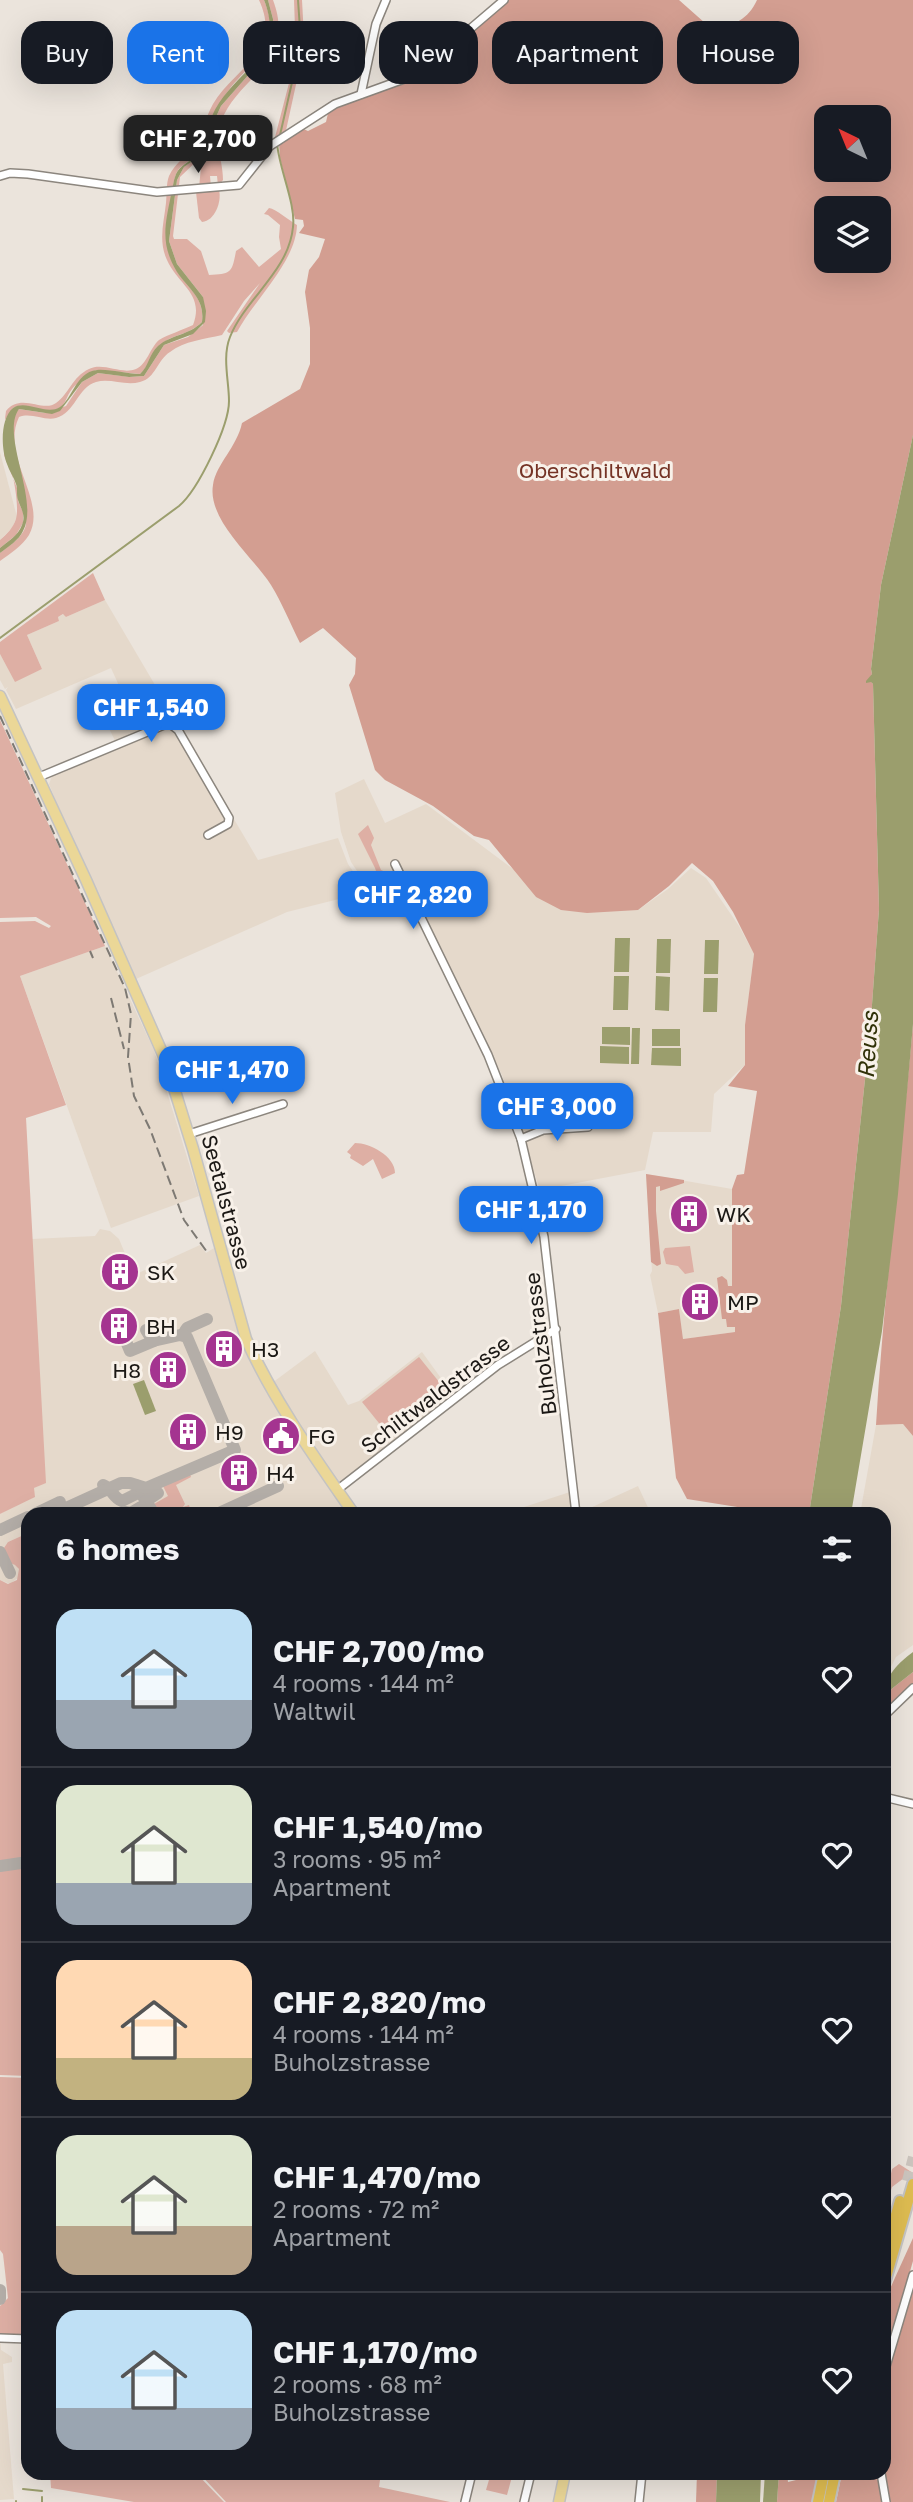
<!DOCTYPE html>
<html lang="en">
<head>
<meta charset="utf-8">
<style>
	body { margin:0; font-family:"Golos Text",sans-serif; background:#242831; color:#f1f3f6; height:100vh; display:flex; flex-direction:column; font-size:26px; white-space:nowrap }
	* { box-sizing:border-box; margin:0 }
	p { font-size:23px; color:#9ea1a6 }
	.icon { flex:none; width:38px; height:38px; fill:none; stroke:currentColor; stroke-width:2; stroke-linecap:round; stroke-linejoin:round }
	.map { position:relative; flex:1; overflow:hidden }
	.sheet { position:absolute; left:21px; top:1507px; width:870px; height:973px; display:flex; flex-direction:column; background:#171b24; border-radius:21px; box-shadow:0 7px 28px #0002 }
	.sheet>* { flex:none }
	.guide { position:absolute; left:21px; top:21px; width:872px; height:63px; display:flex; gap:14px }
	.needle { width:46px; rotate:317deg }
	.fabs { position:absolute; left:814px; top:105px; display:grid; gap:14px }
	.fabs a { display:grid; place-items:center; width:77px; height:77px; border-radius:14px; background:#171b24; box-shadow:0 7px 28px #0002; font-size:35px }
	.price { position:absolute; translate:-50% -60px; padding:0 16px; border-radius:14px; background:#1a73e8; color:#fff; font-size:23px; line-height:46px; filter:drop-shadow(0 2px 4px #0008) }
	.price::after { content:''; position:absolute; left:50%; top:42px; width:21px; height:16px; margin-left:-10px; background:inherit; clip-path:polygon(0 0,100% 0,50% 100%) }
	.price.active { background:#222; color:#fff }
	ul { padding:0; list-style:none }
	li { display:flex; align-items:center; gap:21px; height:175px; padding:0 35px }
	li+li { border-top:2px solid #363941 }
	li span { display:grid; place-items:center; flex:none; width:196px; height:140px; border-radius:21px; color:#555 }
	li>.icon { margin-inline-start:auto }
	span .icon { width:84px; height:84px; fill:#fffc; stroke-width:1 }
	li b { font-size:30px }
	h2 { display:flex; justify-content:space-between; align-items:center; height:84px; padding:0 35px; font-size:30px }
	.chip { padding:0 24px; border-radius:21px; background:#171b24; box-shadow:0 7px 28px #0002; font-size:24px; line-height:63px }
	.chip.active { background:#1a73e8; color:#fff }
	.map>svg:first-child { display:block }
	.built { fill:#e5d9cb }
	.green { fill:#deafa4 }
	.forest { fill:#d39e91; fill-rule:evenodd }
	.water { fill:#9b9e6d }
	.lines { fill:none; stroke-linecap:round; stroke-linejoin:round }
	.stream { stroke:#9b9e6d; stroke-width:2 }
	.taxiway { stroke:#b4aea8; stroke-width:12 }
	.highway-tunnel { stroke:#ccc5be; stroke-width:10; stroke-dasharray:10 5; stroke-linecap:butt }
	.minor-casing { stroke:#8c867e; stroke-width:10 }
	.major-casing { stroke:#c4c3c2; stroke-width:13 }
	.highway-casing { stroke:#c4c3c2; stroke-width:14 }
	.minor { stroke:#fff; stroke-width:7 }
	.major { stroke:#ebd797; stroke-width:10 }
	.highway { stroke:#debc51; stroke-width:10 }
	.rail { stroke:#7d7973; stroke-width:2; stroke-dasharray:10 5; stroke-linecap:butt }
	.labels { text-anchor:middle; dominant-baseline:central; stroke-width:6; stroke-linejoin:round; paint-order:stroke }
	.park-label { font-size:21px; fill:#753325; stroke:#f8f1e9 }
	.street-label { font-size:21px; fill:#1b1815; stroke:#f8f1e9 }
	.poi-label { font-size:21px; fill:#1b1815; stroke:#f8f1e9; text-anchor:start }
	.water-label { font-size:23px; font-style:italic; fill:#303108; stroke:#f8f1e9 }
</style>
</head>
<body>
<div class="map">
<svg width="913" height="2502" viewBox="0 0 913 2502">
	<rect width="100%" height="100%" fill="#ebe4dc"/>
	<g class="built">
		<polygon points="0,452 17,517 12,528 0,540"/>
		<polygon points="105,600 258,860 338,838 348,864 367,892 287,912 136,979 69,833 49,784 52,776 118,747 106,722 130,710 111,668 16,709 6,690 8,687 5,689 0,680 0,654 15,681 42,669 27,635 59,621 58,617 64,614 66,617"/>
		<polygon points="364,779 385,823 426,804 517,872 536,897 638,910 668,889 691,868 706,878 739,926 754,954 745,1025 745,1065 714,1094 711,1132 653,1132 645,1170 540,1190 502,1075 398,862 412,904 410,909 392,916 384,911 351,862 341,832 335,793"/>
		<polygon points="105,946 154,1050 199,1196 111,1228 20,976"/>
		<polygon points="646,1174 732,1189 735,1332 683,1339 679,1309 658,1313 650,1275 652,1271"/>
		<polygon points="100,1229 110,1231 119,1239 134,1275 200,1245 206,1253 214,1248 236,1325 248,1357 296,1439 346,1514 28,1514 28,1533 8,1542 8,1562 16,1565 19,1569 19,1577 10,1584 0,1580 0,1514 34,1497 34,1488 45,1482 32,1239 95,1236"/>
		<polygon points="315,1351 348,1405 359,1401 422,1352 454,1396 337,1486 272,1383"/>
		<polygon points="903,1424 913,1436 913,1645 896,1657 884,1680 884,1514 860,1514 876,1425"/>
		<polygon points="638,1486 651,1514 577,1514"/>
		<polygon points="570,1492 574,1514 503,1514"/>
		<polygon points="0,2337 1,2350 12,2357 12,2362 3,2364 14,2499 0,2500"/>
	</g>
	<g class="green">
		<path d="M259,0H264C283,49 257,55 231,87C216,106 207,133 195,154C191,162 181,164 177,172C173,180 173,190 171,199C165,226 162,246 177,271C188,289 205,297 202,322C187,336 176,333 163,343C151,351 150,366 140,374L96,370C88,376 75,383 70,392C66,398 65,406 57,409C43,414 28,402 13,408L5,420L4,455L17,488L18,501L23,512V523L16,535L0,548V540C7,534 13,528 16,519C22,492 0,442 6,411C21,392 43,413 56,403C69,394 72,377 89,369C104,362 121,375 136,369C147,364 150,348 159,340C169,334 183,330 193,325C205,294 178,285 167,260C158,241 164,222 166,203C167,194 166,184 169,176C175,163 188,155 196,143C203,131 206,116 213,104C235,67 283,52 259,0Z"/>
		<path d="M268,0H273C297,64 238,75 221,122C213,143 223,159 223,180L218,186L217,176H210L211,187L199,188L202,156L180,177L173,236L174,239H187L201,251L209,275C231,274 232,273 236,251L242,247L259,267L281,249L279,237L280,225L268,215L264,214L269,208C276,209 290,221 297,225C296,262 254,300 237,332L229,333L227,331L260,283L244,301L222,335C205,339 184,341 170,352C157,360 156,378 140,382C125,386 110,378 96,382C78,387 75,413 56,418C44,421 31,412 19,417C0,457 48,501 29,535C22,546 10,554 0,561V553C9,546 24,537 26,524C27,515 23,506 20,498C19,494 20,490 20,487C13,463 0,428 19,409L45,413L66,406L82,382L98,373L130,377L144,376L164,345L188,337L203,325V297L177,264L169,241L177,180L184,167L197,158L221,106L266,55L273,29V19Z"/>
		<polygon points="294,0 302,0 304,37 302,57 285,135 274,141 296,56"/>
		<path d="M219,190C222,201 215,221 202,222L199,218L196,192Z"/>
		<polygon points="93,573 105,600 66,617 63,614 58,617 59,621 27,635 42,669 15,682 0,654 0,642"/>
		<polygon points="0,720 105,946 20,976 66,1105 26,1118 46,1483 34,1488 35,1497 0,1514 0,922 35,921 49,928 51,926 36,917 0,918"/>
		<polygon points="368,825 374,838 371,845 381,870 390,874 395,885 382,889 375,868 358,834"/>
		<path d="M355,1143C370,1143 395,1156 395,1173L382,1179L373,1159L363,1166L350,1158L351,1155L347,1152Z"/>
		<polygon points="690,1246 694,1272 685,1274 678,1266 666,1264 663,1252 665,1248"/>
		<polygon points="419,1357 448,1393 391,1438 362,1402"/>
		<polygon points="190,1474 191,1477 176,1485 185,1504 183,1507 189,1505 192,1514 180,1514 176,1508 166,1514 159,1514 154,1504 168,1496 163,1486"/>
		<polygon points="28,1533 28,1858 0,1861 0,1580 8,1584 17,1580 19,1569 15,1565 8,1562 4,1548 8,1542"/>
		<polygon points="28,1867 28,2076 0,2075 0,1870"/>
		<polygon points="0,2077 28,2078 28,2336 0,2336 0,2306 8,2298 3,2254 0,2250"/>
		<polygon points="899,2164 913,2173 913,2182 904,2178 892,2187 888,2200 885,2201 892,2169"/>
		<polygon points="50,2473 196,2473 224,2502 134,2502 51,2488"/>
		<polygon points="199,2473 381,2473 379,2487 450,2502 226,2502"/>
		<polygon points="491,2473 513,2473 507,2495 486,2490"/>
	</g>
	<g class="forest">
		<path d="M505,0H679L714,31C734,24 748,20 757,0H913V435L881,585L871,669L872,674L869,679L873,684L879,909L870,1032L841,1306L809,1514H782L687,1499L676,1478L658,1313L679,1309L683,1339L735,1332V1327H727L726,1319H722L717,1278L722,1276L727,1280L728,1286H732V1189L737,1175L744,1174L757,1091L728,1086L745,1065V1025L754,954L733,912L713,881L692,863L669,886L638,910L587,913L561,910L536,897L489,840L474,836L433,806L385,780L375,770L349,685L355,674L356,658L323,628L300,643C290,623 282,603 271,585C254,558 207,520 213,485C216,464 237,447 242,423L300,389L310,364V328L305,292L309,270L319,257L325,239L299,233L304,226L303,220L295,219L280,158L279,142L301,128L308,131L326,122L329,109L419,76ZM826,117H878V170H826ZM826,208H878V261H826Z"/>
		<path d="M913,1024V1436L903,1424L876,1425C884,1291 901,1158 913,1024Z"/>
		<polygon points="646,1174 684,1180 684,1183 660,1191 660,1186 656,1187 656,1211 661,1264 657,1266 651,1262"/>
		<polygon points="913,1672 913,1685 890,1705 884,1695"/>
		<polygon points="913,2238 913,2261 884,2361 884,2302"/>
		<polygon points="913,2283 913,2502 836,2502 842,2473 884,2473 884,2385"/>
		<polygon points="697,2473 717,2473 716,2502 696,2502"/>
		<polygon points="779,2473 787,2473 788,2482 808,2477 811,2473 817,2475 813,2502 777,2502"/>
	</g>
	<g class="water">
		<path d="M264,0H268L273,19V29L266,55L221,106L197,158L184,167L177,180L169,241L177,264L203,297L206,311L205,322L193,334L164,345L144,376L129,377L98,373L82,382L60,411L52,414L19,409C0,435 40,500 23,531C19,540 8,547 0,553V548C8,541 18,536 22,525C26,515 21,509 18,500C16,494 18,489 16,484C14,477 9,471 7,464C1,449 0,419 13,408C25,400 42,413 56,409C72,404 74,372 97,370C110,369 126,374 140,374C149,366 149,354 158,346C172,334 188,336 202,322C205,298 189,290 177,272C160,244 165,225 171,195C173,188 173,181 176,174C180,165 189,163 194,156C205,141 208,119 219,103C244,65 285,54 264,0Z"/>
		<polygon points="913,435 913,1024 898,1194 882,1331 851,1514 809,1514 841,1306 870,1032 879,909 873,684 871,682 866,683 866,681 872,674 871,669 881,585"/>
		<polygon points="615,938 630,938 629,972 614,972"/>
		<polygon points="657,939 671,939 670,973 656,973"/>
		<polygon points="705,940 719,940 718,974 704,974"/>
		<polygon points="614,976 629,976 628,1010 613,1010"/>
		<polygon points="656,976 670,977 669,1011 655,1010"/>
		<polygon points="704,978 718,978 717,1012 703,1012"/>
		<polygon points="602,1027 630,1027 630,1045 602,1044"/>
		<polygon points="632,1028 640,1028 639,1064 631,1064"/>
		<rect x="652" y="1029" width="28" height="17"/>
		<polygon points="600,1046 629,1047 629,1064 600,1063"/>
		<polygon points="652,1048 681,1048 681,1066 651,1065"/>
		<polygon points="144,1380 156,1411 145,1415 133,1384"/>
		<path d="M913,1652V1672L884,1695C884,1677 899,1662 913,1652Z"/>
		<polygon points="717,2473 761,2473 760,2502 716,2502"/>
		<polygon points="765,2473 779,2473 777,2502 763,2502"/>
	</g>
	<g class="lines">
		<g class="stream">
			<polyline points="280,135 301,43 298,0"/>
			<path d="M0,638L179,506C198,490 229,426 229,401C229,381 222,357 230,337C245,299 289,271 293,227C296,204 279,169 277,143"/>
			<polyline points="23,2489 42,2491"/>
			<polyline points="42,2497 42,2502"/>
			<polyline points="16,2502 16,2501"/>
		</g>
		<g class="taxiway">
			<polyline points="185,1331 187,1328 207,1319"/>
			<polyline points="125,1339 130,1351 154,1341"/>
			<path d="M103,1485C112,1488 113,1498 122,1501L136,1494"/>
			<polyline points="136,1485 154,1514"/>
			<polyline points="146,1501 158,1493"/>
			<polyline points="125,1512 131,1513 141,1507"/>
			<polyline points="35,1514 60,1502"/>
			<polyline points="53,1514 121,1483 130,1483 146,1488 235,1450 187,1337 180,1335 153,1341 146,1330"/>
			<polyline points="217,1514 278,1486"/>
			<polyline points="0,1530 28,1517"/>
			<polyline points="0,1552 10,1573"/>
			<polyline points="0,1866 28,1862"/>
			<polyline points="0,2290 0,2299"/>
		</g>
		<polyline class="highway-tunnel" points="907,2181 913,2157"/>
		<defs>
			<g id="minor">
				<polyline points="361,94 376,24 386,0"/>
				<polyline points="0,176 10,173 28,174 157,192 239,185 270,146 335,104 429,70 448,55 470,29 504,0"/>
				<polyline points="39,777 169,723 178,730 229,818 228,824 208,835"/>
				<polyline points="395,864 488,1055 521,1139 544,1237 576,1514"/>
				<polyline points="189,1134 283,1104"/>
				<polyline points="521,1139 543,1130 588,1127"/>
				<polyline points="337,1490 498,1365 556,1329"/>
				<polyline points="884,1716 913,1688"/>
				<polyline points="884,1797 913,1804"/>
				<polyline points="0,2338 28,2339"/>
				<polyline points="884,2373 913,2275"/>
				<polyline points="881,2473 886,2502"/>
				<polyline points="465,2502 472,2473"/>
				<polyline points="524,2502 531,2473"/>
				<polyline points="639,2502 642,2473"/>
			</g>
			<g id="major">
				<path d="M0,696L86,880L165,1059L193,1149L246,1339C274,1401 315,1458 354,1514"/>
				<polyline points="559,2502 565,2473"/>
			</g>
			<g id="highway">
				<polyline points="884,2256 900,2201"/>
				<polyline points="884,2284 913,2184"/>
				<polyline points="818,2502 824,2473"/>
				<polyline points="829,2502 835,2473"/>
			</g>
		</defs>
		<use href="#minor" class="minor-casing"/>
		<use href="#major" class="major-casing"/>
		<use href="#highway" class="highway-casing"/>
		<use href="#minor" class="minor"/>
		<use href="#major" class="major"/>
		<use href="#highway" class="highway"/>
		<g class="rail">
			<polyline points="0,716 125,988 131,1014 128,1057 134,1096 150,1129 184,1220 207,1252"/>
			<polyline points="90,951 93,958"/>
			<polyline points="111,998 124,1049"/>
		</g>
	</g>
	<defs>
		<symbol id="building-disc" viewBox="-11 -11 22 22"><circle r="9.5" fill="#a43490" stroke="#f8f1e9"/><path d="M-4-6H4V6H1V3H-1V6H-4ZM-2.5-4.3h1.7v1.8h-1.7ZM.8-4.3h1.7v1.8H.8ZM-2.5-1h1.7V.8h-1.7ZM.8-1h1.7V.8H.8Z" fill="#fff"/></symbol>
		<symbol id="civic-disc" viewBox="-11 -11 22 22"><circle r="9.5" fill="#a43490" stroke="#f8f1e9"/><path d="M-.6-6.5H3V-4.5H.6V-3L4-1V1h2V6H-6V1h2V-1L-.6-3ZM-1.2 2.5V6h2.4V2.5Z" fill="#fff"/></symbol>
	</defs>
	<g fill-rule="evenodd">
		<use href="#building-disc" x="667" y="1192" width="44" height="44"/>
		<use href="#building-disc" x="98" y="1250" width="44" height="44"/>
		<use href="#building-disc" x="678" y="1280" width="44" height="44"/>
		<use href="#building-disc" x="97" y="1304" width="44" height="44"/>
		<use href="#building-disc" x="202" y="1327" width="44" height="44"/>
		<use href="#building-disc" x="146" y="1348" width="44" height="44"/>
		<use href="#building-disc" x="166" y="1410" width="44" height="44"/>
		<use href="#civic-disc" x="259" y="1414" width="44" height="44"/>
		<use href="#building-disc" x="217" y="1451" width="44" height="44"/>
	</g>
	<g class="labels">
		<g class="park-label">
			<text x="595" y="470">Oberschiltwald</text>
		</g>
		<g class="street-label">
			<text transform="translate(227 1202) rotate(75)">Seetalstrasse</text>
			<text transform="translate(540 1344) rotate(-97)">Buholzstrasse</text>
			<text transform="translate(435 1394) rotate(-37)">Schiltwaldstrasse</text>
		</g>
		<g class="poi-label">
			<text x="716" y="1214">WK</text>
			<text x="147" y="1272">SK</text>
			<text x="727" y="1302">MP</text>
			<text x="146" y="1326">BH</text>
			<text x="251" y="1349">H3</text>
			<text x="141" y="1370" text-anchor="end">H8</text>
			<text x="215" y="1432">H9</text>
			<text x="308" y="1436">FG</text>
			<text x="266" y="1473">H4</text>
		</g>
		<g class="water-label">
			<text transform="translate(867 1045) rotate(-86)">Reuss</text>
		</g>
	</g>
</svg>
<div class="fabs">
<a><svg class="needle" viewBox="-14 -14 28 28"><path d="M0-13l5 13h-10z" fill="#e53935"/><path d="M0 13l5-13h-10z" fill="#9ea1a6"/></svg></a>
<a><svg class="icon" aria-label="layers" viewBox="0 0 24 24"><path d="M12 4l9 5-9 5-9-5zM3 14l9 5 9-5"/></svg></a>
</div>
<b class="price active" style="left:198px;top:175px">CHF 2,700</b>
<b class="price" style="left:151px;top:744px">CHF 1,540</b>
<b class="price" style="left:413px;top:931px">CHF 2,820</b>
<b class="price" style="left:232px;top:1106px">CHF 1,470</b>
<b class="price" style="left:557px;top:1143px">CHF 3,000</b>
<b class="price" style="left:531px;top:1246px">CHF 1,170</b>
<div class="guide">
<a class="chip">Buy</a>
<a class="chip active">Rent</a>
<a class="chip">Filters</a>
<a class="chip">New</a>
<a class="chip">Apartment</a>
<a class="chip">House</a>
</div>
<section class="sheet">
<h2>6 homes<svg class="icon" aria-label="filters" viewBox="0 0 24 24"><path d="M4 7h16M4 17h16"/><circle cx="9" cy="7" r="2"/><circle cx="15" cy="17" r="2"/></svg></h2>
<ul>
<li><span style="background:linear-gradient(#bfe0f5 65%,#9aa5b1 0)"><svg class="icon" aria-label="home" viewBox="0 0 24 24"><path d="M3 11l9-7 9 7M6 9v11h12V9"/></svg></span><div><b>CHF 2,700/mo</b><p>4 rooms · 144 m²</p><p>Waltwil</p></div><svg class="icon" aria-label="heart" viewBox="0 0 24 24"><path d="M12 20l-8-8c-3-5 5-10 8-4 3-6 11-1 8 4z"/></svg></li>
<li><span style="background:linear-gradient(#dfe7d0 70%,#9aa5b1 0)"><svg class="icon" aria-label="home" viewBox="0 0 24 24"><path d="M3 11l9-7 9 7M6 9v11h12V9"/></svg></span><div><b>CHF 1,540/mo</b><p>3 rooms · 95 m²</p><p>Apartment</p></div><svg class="icon" aria-label="heart" viewBox="0 0 24 24"><path d="M12 20l-8-8c-3-5 5-10 8-4 3-6 11-1 8 4z"/></svg></li>
<li><span style="background:linear-gradient(#ffd9b3 70%,#c2b280 0)"><svg class="icon" aria-label="home" viewBox="0 0 24 24"><path d="M3 11l9-7 9 7M6 9v11h12V9"/></svg></span><div><b>CHF 2,820/mo</b><p>4 rooms · 144 m²</p><p>Buholzstrasse</p></div><svg class="icon" aria-label="heart" viewBox="0 0 24 24"><path d="M12 20l-8-8c-3-5 5-10 8-4 3-6 11-1 8 4z"/></svg></li>
<li><span style="background:linear-gradient(#dfe7d0 65%,#b9a48a 0)"><svg class="icon" aria-label="home" viewBox="0 0 24 24"><path d="M3 11l9-7 9 7M6 9v11h12V9"/></svg></span><div><b>CHF 1,470/mo</b><p>2 rooms · 72 m²</p><p>Apartment</p></div><svg class="icon" aria-label="heart" viewBox="0 0 24 24"><path d="M12 20l-8-8c-3-5 5-10 8-4 3-6 11-1 8 4z"/></svg></li>
<li><span style="background:linear-gradient(#bfe0f5 70%,#9aa5b1 0)"><svg class="icon" aria-label="home" viewBox="0 0 24 24"><path d="M3 11l9-7 9 7M6 9v11h12V9"/></svg></span><div><b>CHF 1,170/mo</b><p>2 rooms · 68 m²</p><p>Buholzstrasse</p></div><svg class="icon" aria-label="heart" viewBox="0 0 24 24"><path d="M12 20l-8-8c-3-5 5-10 8-4 3-6 11-1 8 4z"/></svg></li>
</ul>
</section>
</div>
</body>
</html>
